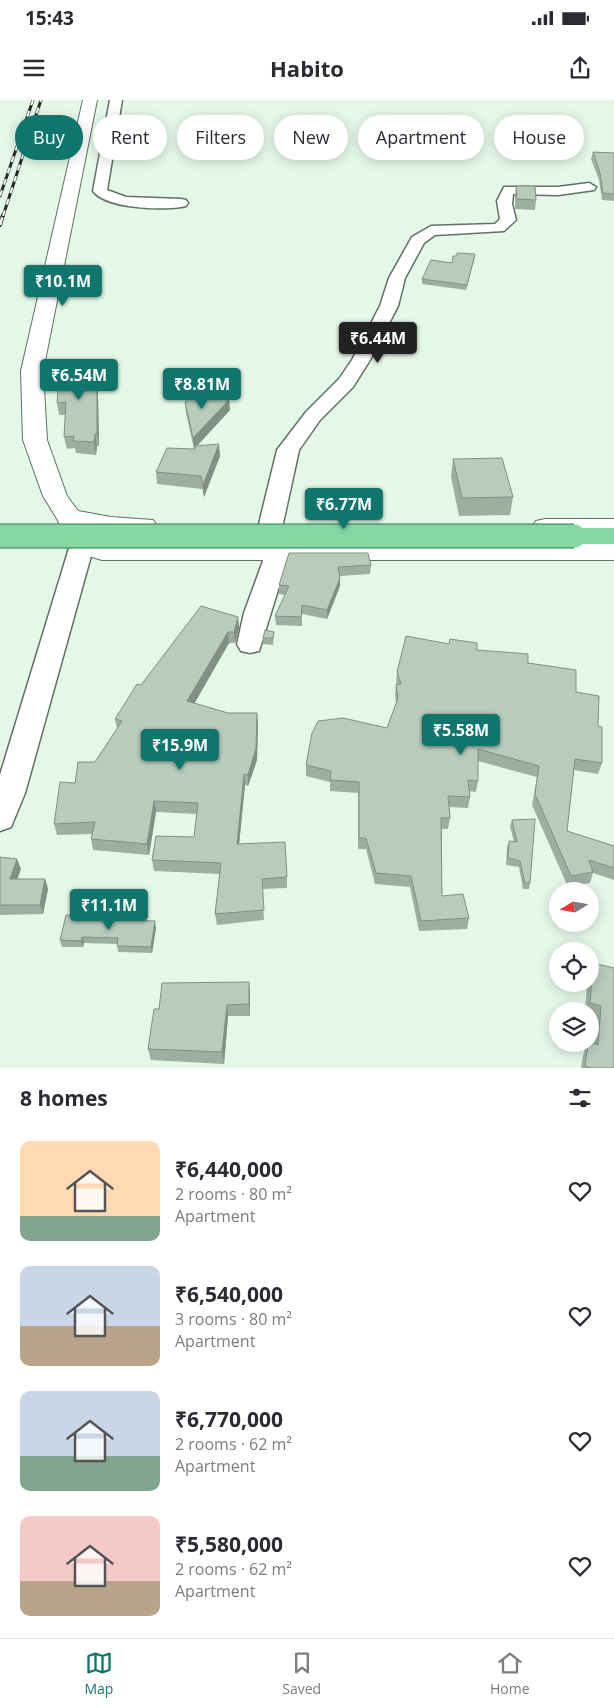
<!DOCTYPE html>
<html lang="en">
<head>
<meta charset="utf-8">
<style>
	body { margin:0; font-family:"Open Sans",sans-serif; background:#f2f2f3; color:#2b2b33; height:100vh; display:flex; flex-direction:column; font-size:19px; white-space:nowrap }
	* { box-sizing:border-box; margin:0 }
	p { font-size:16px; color:#7c7c81 }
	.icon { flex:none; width:28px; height:28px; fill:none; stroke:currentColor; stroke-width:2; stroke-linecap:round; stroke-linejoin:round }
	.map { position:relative; height:968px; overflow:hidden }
	.side { display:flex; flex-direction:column; background:#fff; flex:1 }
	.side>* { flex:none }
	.top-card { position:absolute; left:15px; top:15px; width:585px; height:45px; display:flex; gap:10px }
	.needle { width:32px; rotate:259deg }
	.tools { position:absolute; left:549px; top:782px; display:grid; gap:10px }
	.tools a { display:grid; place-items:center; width:50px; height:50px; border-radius:50%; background:#fff; box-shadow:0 2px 12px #0003; font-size:25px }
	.price { position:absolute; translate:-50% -42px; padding:0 11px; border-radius:5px; background:#0f766e; color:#fff; font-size:16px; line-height:32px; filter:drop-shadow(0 1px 2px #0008) }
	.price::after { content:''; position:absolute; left:50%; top:30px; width:15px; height:11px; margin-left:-8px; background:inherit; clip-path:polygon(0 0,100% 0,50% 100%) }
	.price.active { background:#222; color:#fff }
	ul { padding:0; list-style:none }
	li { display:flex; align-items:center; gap:15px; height:125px; padding:0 20px }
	li span { display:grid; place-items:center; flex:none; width:140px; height:100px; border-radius:10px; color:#555 }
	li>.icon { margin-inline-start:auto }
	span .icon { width:60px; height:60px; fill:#fffc; stroke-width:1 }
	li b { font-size:21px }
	h2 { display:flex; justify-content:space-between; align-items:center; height:60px; padding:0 20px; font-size:21px }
	.pill { padding:0 18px; border-radius:22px; background:#fff; box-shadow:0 2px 12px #0003; font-size:18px; line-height:45px }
	.pill.active { background:#0f766e; color:#fff }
	.status { display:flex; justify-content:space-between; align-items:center; height:35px; padding:0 25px; background:#fff; direction:ltr }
	.status svg { height:14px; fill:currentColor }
	header { display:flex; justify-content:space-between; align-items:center; height:65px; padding:0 20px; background:#fff; font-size:22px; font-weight:700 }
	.dock { display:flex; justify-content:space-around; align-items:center; height:70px; border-top:1px solid #e1e1e2; background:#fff; font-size:14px; color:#7c7c81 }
	.dock a { display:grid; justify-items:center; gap:2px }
	.dock .active { color:#0f766e }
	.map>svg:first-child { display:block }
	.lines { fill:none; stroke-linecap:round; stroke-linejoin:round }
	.minor-casing { stroke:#5f7163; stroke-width:3 }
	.secondary-casing { stroke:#5f7163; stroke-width:2 }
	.primary-casing { stroke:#257f46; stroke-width:2 }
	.minor { fill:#fff; fill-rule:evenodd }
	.secondary { fill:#fff; fill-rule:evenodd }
	.primary { fill:#85d6a3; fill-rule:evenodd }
	.rail-far1-casing { stroke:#232b25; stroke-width:3 }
	.rail-casing { stroke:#232b25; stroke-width:4 }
	.rail-far1 { stroke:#fff; stroke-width:2; stroke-dasharray:6; stroke-linecap:butt }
	.rail { stroke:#fff; stroke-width:2.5; stroke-dasharray:8; stroke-linecap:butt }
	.primary-bridge-casing { stroke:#257f46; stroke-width:25; stroke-linecap:butt }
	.primary-bridge { stroke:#85d6a3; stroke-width:23 }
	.wall { fill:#9eafa2 }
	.shaded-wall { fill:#818f84 }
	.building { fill:#b8ccbc; stroke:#818f84 }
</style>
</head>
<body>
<div class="status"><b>15:43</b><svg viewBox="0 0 49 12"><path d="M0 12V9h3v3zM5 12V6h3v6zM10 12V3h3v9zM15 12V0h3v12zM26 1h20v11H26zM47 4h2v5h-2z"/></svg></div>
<header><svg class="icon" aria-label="menu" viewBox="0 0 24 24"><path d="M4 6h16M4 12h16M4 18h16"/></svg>Habito<svg class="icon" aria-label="share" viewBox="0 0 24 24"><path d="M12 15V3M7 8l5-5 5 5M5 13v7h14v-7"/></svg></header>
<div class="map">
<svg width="614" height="968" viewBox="0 0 614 968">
	<rect width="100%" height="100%" fill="#e4f8e8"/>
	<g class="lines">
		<defs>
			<g id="minor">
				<path d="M110,0H122L107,90L126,97L181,99L186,100L188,103L186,106C166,111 106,109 93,91Z"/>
				<polygon points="589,83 596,87 594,90 558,95 513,94 512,104 516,120 504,131 435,135 424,143 405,178 398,206 370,260 353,287 320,320 299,350 282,428 287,461 259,551 250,553 241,551 237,544 244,513 263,461 258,428 277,350 306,312 339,279 352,260 380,206 389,178 412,137 431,126 495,124 500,119 497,101 504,87 558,87"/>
				<polygon points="82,437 90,440 94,445 25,693 11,727 0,731 0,675 70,445 74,440"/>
			</g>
			<g id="secondary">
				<path d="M83,0H97L43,271L47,340L67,396L78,411L111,417L153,420L157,426L153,432C132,437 108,433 87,428L92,439L103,442H614V460H102L73,451L56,417L43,396L23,340L21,271Z"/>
				<polygon points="545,419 614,419 614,435 545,435 536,433 532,427 536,421"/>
			</g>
			<polygon id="primary" points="574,428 614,428 614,444 574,444 565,442 561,436 565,430"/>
		</defs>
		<use href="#minor" class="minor-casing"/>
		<use href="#secondary" class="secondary-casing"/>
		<use href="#primary" class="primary-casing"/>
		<use href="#minor" class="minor"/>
		<use href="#secondary" class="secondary"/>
		<use href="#primary" class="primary"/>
		<defs>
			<g id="rail-far1">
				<polyline points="0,96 33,0"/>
				<polyline points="3,116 41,0"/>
			</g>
			<polyline id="rail" points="0,125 3,115"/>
		</defs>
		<use href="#rail-far1" class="rail-far1-casing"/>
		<use href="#rail" class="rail-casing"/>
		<use href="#rail-far1" class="rail-far1"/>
		<use href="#rail" class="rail"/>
		<defs>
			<polyline id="primary-bridge" points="0,436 574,436"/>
		</defs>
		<use href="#primary-bridge" class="primary-bridge-casing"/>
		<use href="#primary-bridge" class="primary-bridge"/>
	</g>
	<g class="wall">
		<polygon points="593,52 614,53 614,101 602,100 599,80 591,59"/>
		<polygon points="516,86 536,100 535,110 515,109 515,96"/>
		<polygon points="475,154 474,160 466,190 422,184 422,179 452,163 457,156"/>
		<polygon points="93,262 95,283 98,295 99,346 97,346 96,355 76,353 75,348 67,349 64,337 65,315 59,315 57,303"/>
		<polygon points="229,300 230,310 197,346 220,356 204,397 202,389 157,384 156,372 195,349 195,348 194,349 186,313 185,302"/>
		<polygon points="453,359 513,397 510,415 459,416 451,377"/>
		<polygon points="289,453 371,465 370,474 340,476 340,486 327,519 302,514 302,526 276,525 275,516 285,495 279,494 279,485"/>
		<polygon points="238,517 239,528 235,543 229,543 194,603 228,613 257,613 258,624 257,660 248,686 245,685 239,744 287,777 287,788 262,789 264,820 217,825 215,814 220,774 154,771 152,760 194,737 197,714 156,712 149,755 93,750 91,739 92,734 57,735 54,724 75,683 95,662 117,629 115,619 141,585"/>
		<polygon points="274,532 273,545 263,544 263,538"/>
		<polygon points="477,550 528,563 576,592 598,626 602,663 598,674 574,670 567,731 614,746 614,780 593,773 590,783 568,787 532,705 537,677 478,661 478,681 476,692 469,691 470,697 468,708 449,707 450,718 448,729 442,729 442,796 469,818 467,829 419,831 410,787 375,784 366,749 358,749 358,693 330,691 330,682 306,676 306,665 387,628 396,603 395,596 397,572"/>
		<polygon points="512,720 530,783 529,789 523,789 519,767 506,765 507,747 509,741 514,742 510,726"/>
		<polygon points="0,757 21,769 17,779 45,779 48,789 43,814 0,815"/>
		<polygon points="87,816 88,819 156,828 152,853 118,852 117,844 84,843 83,847 62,847 60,840"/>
		<polygon points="593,863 614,968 581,968 583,955 587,944 594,944 596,919 590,917 590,911 585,911 587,884 590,884 590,871"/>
		<polygon points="250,894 250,916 228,916 224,964 151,960 148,949 159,909"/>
	</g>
	<g class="shaded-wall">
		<polygon points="475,154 474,160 466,190 467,185"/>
		<polygon points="93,262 95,274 96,295 94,283"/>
		<polygon points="97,283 98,295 99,346 97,334"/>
		<polygon points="229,300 230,310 194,349 193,338"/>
		<polygon points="95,334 97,346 96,355 94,342"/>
		<polygon points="219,344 220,356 204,397 203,385"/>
		<polygon points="340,478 340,486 327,519 327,510"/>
		<polygon points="238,517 239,528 235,543 234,532"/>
		<polygon points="228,532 229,543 189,613 187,601"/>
		<polygon points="257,613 258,624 257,660 248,686 248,675"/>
		<polygon points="244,674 245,685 238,755 237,744"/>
		<polygon points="154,701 156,712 149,755 147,744"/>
		<polygon points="17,759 21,769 14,789 10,779"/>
		<polygon points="45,779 48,789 43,814 40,805"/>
		<polygon points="155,821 156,828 152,853 151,847"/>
		<polygon points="82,837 84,843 83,847 81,841"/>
		<polygon points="249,882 250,894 250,916 249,904"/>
		<polygon points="227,905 228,916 224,964 222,952"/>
	</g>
	<g class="building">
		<polygon points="593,52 614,53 614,94 603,93 600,73"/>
		<polygon points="516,86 535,86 536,100 517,99"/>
		<polygon points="457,153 475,154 467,185 422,179 431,160 452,163 453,156 457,156"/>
		<polygon points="93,262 94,283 97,283 97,334 95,334 94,342 73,341 74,336 64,337 66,302 57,303 60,265"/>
		<polygon points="195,291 229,300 193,338 185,302"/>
		<polygon points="219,344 203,385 201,376 156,372 167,348 195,349 195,346"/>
		<polygon points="502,358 513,397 462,398 453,359"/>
		<polygon points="289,453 368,453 371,465 338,467 340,478 327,510 302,505 301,517 275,516 289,486 279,485"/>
		<polygon points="201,506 238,517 234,532 228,532 187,601 228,613 257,613 256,648 248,675 244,674 237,744 285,742 287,777 262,779 264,810 215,814 221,763 152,760 156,736 194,737 198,703 154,701 147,744 91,739 95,722 54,724 60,682 75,683 78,662 95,662 122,621 115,619 137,584 141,585"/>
		<polygon points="265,530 274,532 273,538 263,538"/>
		<polygon points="406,536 449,544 450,539 477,543 477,550 528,554 528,563 576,570 576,592 599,596 598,626 602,627 602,663 575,659 567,731 614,746 614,768 589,760 593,772 571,776 535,694 539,666 478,649 478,681 468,680 470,697 448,696 450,718 441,718 442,796 463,794 469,818 421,821 411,776 376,773 366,738 359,738 359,682 330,680 331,671 306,665 312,633 318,621 343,618 387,628 398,598 396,585 401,584 397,572"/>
		<polygon points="535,719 530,783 525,783 520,761 508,758 509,741 517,742 512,720"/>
		<polygon points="0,757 17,759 10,779 45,779 40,805 0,805"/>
		<polygon points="66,815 87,816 86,819 155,821 151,847 117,846 118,838 82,837 81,841 60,840"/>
		<polygon points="593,863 614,868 614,968 591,968 585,966 588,944 590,944 590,942 598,945 601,906 590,903"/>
		<polygon points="249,882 249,904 227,905 222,952 148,949 154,909 159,909 162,883"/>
	</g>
</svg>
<div class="tools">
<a><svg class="needle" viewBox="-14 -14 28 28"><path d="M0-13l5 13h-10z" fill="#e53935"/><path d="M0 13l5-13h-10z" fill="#7c7c81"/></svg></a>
<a><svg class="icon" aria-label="locate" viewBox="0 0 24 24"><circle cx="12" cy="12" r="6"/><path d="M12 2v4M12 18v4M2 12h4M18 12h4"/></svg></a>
<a><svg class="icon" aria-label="layers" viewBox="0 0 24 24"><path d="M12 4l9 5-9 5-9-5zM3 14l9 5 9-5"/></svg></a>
</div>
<b class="price" style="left:63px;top:207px">₹10.1M</b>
<b class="price active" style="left:378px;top:264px">₹6.44M</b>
<b class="price" style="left:79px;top:301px">₹6.54M</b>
<b class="price" style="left:202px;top:310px">₹8.81M</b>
<b class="price" style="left:344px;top:430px">₹6.77M</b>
<b class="price" style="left:461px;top:656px">₹5.58M</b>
<b class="price" style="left:180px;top:671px">₹15.9M</b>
<b class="price" style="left:109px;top:831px">₹11.1M</b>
<div class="top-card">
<a class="pill active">Buy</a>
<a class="pill">Rent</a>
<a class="pill">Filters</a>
<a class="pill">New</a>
<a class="pill">Apartment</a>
<a class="pill">House</a>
</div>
</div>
<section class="side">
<h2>8 homes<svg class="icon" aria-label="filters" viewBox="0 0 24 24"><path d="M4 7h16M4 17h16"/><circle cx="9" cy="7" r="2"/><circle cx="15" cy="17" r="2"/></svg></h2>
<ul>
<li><span style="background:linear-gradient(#ffd9b3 75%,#7fa58c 0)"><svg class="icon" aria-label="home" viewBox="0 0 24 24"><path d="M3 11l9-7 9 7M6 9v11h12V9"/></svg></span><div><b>₹6,440,000</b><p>2 rooms · 80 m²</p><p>Apartment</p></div><svg class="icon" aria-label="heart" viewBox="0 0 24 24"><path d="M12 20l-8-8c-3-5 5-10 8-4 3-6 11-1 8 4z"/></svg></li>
<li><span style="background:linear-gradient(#c9d6e8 60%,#b9a48a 0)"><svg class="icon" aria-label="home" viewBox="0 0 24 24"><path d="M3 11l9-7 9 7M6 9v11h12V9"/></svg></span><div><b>₹6,540,000</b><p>3 rooms · 80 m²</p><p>Apartment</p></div><svg class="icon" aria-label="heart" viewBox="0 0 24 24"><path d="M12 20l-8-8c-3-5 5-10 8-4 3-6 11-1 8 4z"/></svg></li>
<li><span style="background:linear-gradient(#c9d6e8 65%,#7fa58c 0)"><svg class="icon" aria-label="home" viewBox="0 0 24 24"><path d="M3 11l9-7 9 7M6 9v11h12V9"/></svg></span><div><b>₹6,770,000</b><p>2 rooms · 62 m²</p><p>Apartment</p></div><svg class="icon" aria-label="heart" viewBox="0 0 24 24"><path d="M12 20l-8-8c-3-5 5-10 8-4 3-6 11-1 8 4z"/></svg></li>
<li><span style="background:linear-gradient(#f6c9c9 65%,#b9a48a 0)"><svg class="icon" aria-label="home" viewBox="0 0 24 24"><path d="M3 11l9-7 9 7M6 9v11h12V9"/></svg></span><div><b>₹5,580,000</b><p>2 rooms · 62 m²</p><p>Apartment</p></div><svg class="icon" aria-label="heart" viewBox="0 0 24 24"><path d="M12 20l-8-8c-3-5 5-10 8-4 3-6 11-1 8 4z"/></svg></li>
</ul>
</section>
<nav class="dock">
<a class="active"><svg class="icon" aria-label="map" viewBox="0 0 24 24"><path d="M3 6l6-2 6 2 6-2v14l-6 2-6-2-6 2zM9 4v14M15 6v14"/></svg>Map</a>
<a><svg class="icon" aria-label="saved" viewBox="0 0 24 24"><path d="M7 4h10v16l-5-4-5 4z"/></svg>Saved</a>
<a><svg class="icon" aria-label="home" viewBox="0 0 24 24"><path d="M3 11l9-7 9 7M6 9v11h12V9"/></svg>Home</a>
</nav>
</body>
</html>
